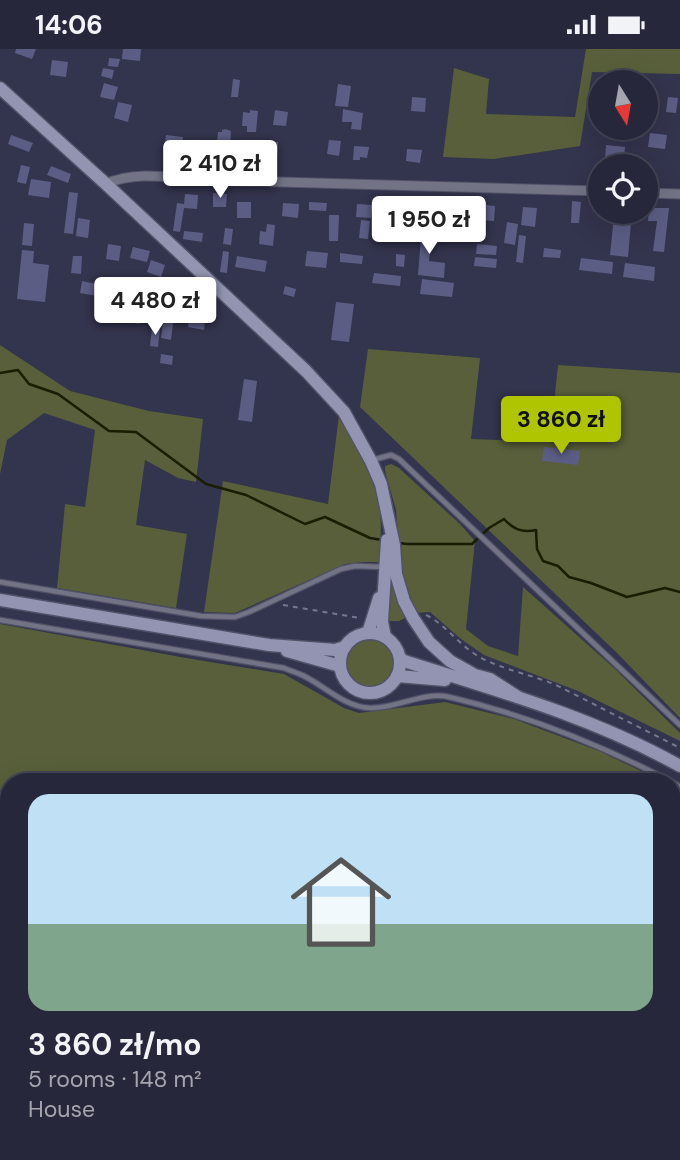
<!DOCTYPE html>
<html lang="en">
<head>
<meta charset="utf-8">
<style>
	body { margin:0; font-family:"DM Sans",sans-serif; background:#323345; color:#f1f3f6; height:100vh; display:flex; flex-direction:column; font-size:26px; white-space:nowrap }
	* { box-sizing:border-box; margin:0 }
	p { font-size:23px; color:#a4a5af }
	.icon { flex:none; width:38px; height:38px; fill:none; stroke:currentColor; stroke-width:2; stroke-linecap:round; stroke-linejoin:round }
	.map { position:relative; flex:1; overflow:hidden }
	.panel { position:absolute; left:0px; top:724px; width:681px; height:387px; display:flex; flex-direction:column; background:#26273a; border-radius:28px 28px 0 0; box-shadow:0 7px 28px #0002,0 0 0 2px #424454 }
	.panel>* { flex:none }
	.needle { width:46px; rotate:169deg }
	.tools { position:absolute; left:588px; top:21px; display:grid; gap:14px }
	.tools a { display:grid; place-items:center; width:70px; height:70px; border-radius:50%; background:#26273a; box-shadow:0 7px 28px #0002,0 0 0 2px #424454; font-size:35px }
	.price { position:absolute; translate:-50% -60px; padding:0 16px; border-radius:7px; background:#fff; color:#222; font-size:23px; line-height:46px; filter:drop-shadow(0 2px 4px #0008) }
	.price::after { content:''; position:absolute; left:50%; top:42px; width:21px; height:16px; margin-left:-10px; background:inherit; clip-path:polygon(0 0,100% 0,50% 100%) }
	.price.on { background:#b0c502; color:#111 }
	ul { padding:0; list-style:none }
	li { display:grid; align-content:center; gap:14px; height:371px; padding:0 28px }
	li span { display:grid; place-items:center; height:217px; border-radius:21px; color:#555 }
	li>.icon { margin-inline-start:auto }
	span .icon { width:126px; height:126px; fill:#fffc; stroke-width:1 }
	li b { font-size:30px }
	.status { display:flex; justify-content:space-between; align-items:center; height:49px; padding:0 35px; background:#26273a; direction:ltr }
	.status svg { height:19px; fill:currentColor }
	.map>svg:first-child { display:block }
	.built { fill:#3c3d5d }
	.green { fill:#585f3a }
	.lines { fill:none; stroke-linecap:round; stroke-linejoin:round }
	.stream { stroke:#191d01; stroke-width:2.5 }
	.building { fill:#5c5d84 }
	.lane-casing { stroke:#515269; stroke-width:7 }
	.street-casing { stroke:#515269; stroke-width:11 }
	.secondary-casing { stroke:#515269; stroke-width:15 }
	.path { stroke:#77788d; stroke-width:2; stroke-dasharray:5 5; stroke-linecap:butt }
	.lane { stroke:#727385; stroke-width:4.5 }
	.street { stroke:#727385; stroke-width:9 }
	.secondary { stroke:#9294b1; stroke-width:12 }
</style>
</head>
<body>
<div class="status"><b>14:06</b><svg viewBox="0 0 49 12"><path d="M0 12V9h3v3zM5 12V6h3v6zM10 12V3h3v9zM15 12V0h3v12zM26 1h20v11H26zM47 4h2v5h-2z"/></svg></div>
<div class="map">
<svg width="680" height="1111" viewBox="0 0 680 1111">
	<rect width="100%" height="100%" fill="#33344d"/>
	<polygon class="built" points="680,848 680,998 672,996 672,907"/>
	<g class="green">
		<polygon points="586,0 680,0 680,25 592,23 580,97 494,110 443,108 454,19 489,30 486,65 575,68"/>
		<polygon points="0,296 70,342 149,362 203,370 196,433 178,429 145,411 136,476 187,485 176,559 57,539 65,455 85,458 95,381 44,364 7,391 0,425"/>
		<polygon points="368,300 480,309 471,390 550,393 558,316 680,324 680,669 617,604 360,358"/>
		<path d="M339,366C352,386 368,412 375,435C383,460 381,487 379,513H364L345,515L235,564L204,563L223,432L328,455Z"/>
		<polygon points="391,415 399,419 460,475 475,492 466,580 488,597 518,607 523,538 614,619 680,684 680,692 578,642 484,606 461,590 430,563 414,564 402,530 396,461 385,422 385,417"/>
		<polygon points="392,526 407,568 399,572 388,572"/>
		<polygon points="0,575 186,609 284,625 344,659 359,664 445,653 514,670 599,702 664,733 9,733 9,1102 672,1102 672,996 680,998 680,1111 0,1111"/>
		<circle cx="370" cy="614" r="24"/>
		<polygon points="672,738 680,742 680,848 672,907"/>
	</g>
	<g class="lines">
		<g class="stream">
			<polyline points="0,324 18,321 29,335 58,345 109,382 136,383 206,435 246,446 305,475 325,468 370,489 382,491"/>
			<path d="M399,494L407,495H472L489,479L504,470C513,480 521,484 536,481L537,500L543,512L558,517L569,528L591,534L627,548L665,539L680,543"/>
		</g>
	</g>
	<g class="building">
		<polygon points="16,0 36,0 32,10 15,4"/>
		<polygon points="123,0 141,0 140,12 122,10"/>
		<polygon points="109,9 120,10 118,18 108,17"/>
		<polygon points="52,11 68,13 66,28 50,26"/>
		<polygon points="103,19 114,21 112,30 101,27"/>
		<polygon points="233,30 240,31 238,48 231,48"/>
		<polygon points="104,34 118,38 114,51 100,48"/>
		<polygon points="338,35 351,37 348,58 335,57"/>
		<polygon points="412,48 426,49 425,63 411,62"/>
		<polygon points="668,48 678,49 676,64 666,63"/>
		<polygon points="118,53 132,56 128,73 114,69"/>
		<polygon points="343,60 363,64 361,81 351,80 352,73 342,73"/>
		<polygon points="250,61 258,62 256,83 247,83 247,77 242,77 243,63 250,64"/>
		<polygon points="275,61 288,63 286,77 273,76"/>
		<polygon points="225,80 231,82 230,97 221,96 221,94 217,93 218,83 222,83 222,81"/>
		<polygon points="650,84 667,86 665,100 648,98"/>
		<polygon points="11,86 33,94 29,103 8,95"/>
		<polygon points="166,86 183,88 181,104 164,102"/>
		<polygon points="329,91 341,92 339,107 327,105"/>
		<polygon points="262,92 278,93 277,109 261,108"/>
		<polygon points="606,96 625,98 624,113 605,111"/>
		<polygon points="354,97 369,98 367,109 360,108 360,111 353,111"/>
		<polygon points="407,100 422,101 420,114 406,112"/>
		<polygon points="21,116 30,118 26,135 17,133"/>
		<polygon points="51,117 71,125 68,134 47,126"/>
		<polygon points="31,130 51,133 49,149 28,146"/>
		<polygon points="69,143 78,144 73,185 64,184"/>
		<polygon points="213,144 227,145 226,158 213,158"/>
		<polygon points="185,145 198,146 197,160 184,159 180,183 173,182 177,154 184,155"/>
		<polygon points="377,151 416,154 414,169 399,168 399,165 376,163"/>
		<polygon points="572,152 581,153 579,174 571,174"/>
		<rect x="237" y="153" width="14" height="16"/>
		<polygon points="309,153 327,154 326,162 309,161"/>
		<polygon points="424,153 440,155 439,165 423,163"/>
		<polygon points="283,154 299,155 298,169 282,167"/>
		<polygon points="357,155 372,156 371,169 356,168"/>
		<polygon points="444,155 460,156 458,171 443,169"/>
		<polygon points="479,155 495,157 494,172 478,171"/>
		<polygon points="523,158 537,159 535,178 521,176"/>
		<polygon points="649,159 669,159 664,203 653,202 657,172 648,172"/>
		<polygon points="598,163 632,163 628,208 610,206 614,167 598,166"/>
		<polygon points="329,166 339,166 338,192 329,192"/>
		<polygon points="78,169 90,171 88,189 76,187"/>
		<polygon points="361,171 370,172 368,190 359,189"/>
		<polygon points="507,173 518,175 515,196 504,194"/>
		<polygon points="24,174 34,175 32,197 22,196"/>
		<polygon points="267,175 275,176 273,197 259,195 260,182 266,183"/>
		<polygon points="422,175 432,176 429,212 445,214 444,229 418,226"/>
		<polygon points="225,179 233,180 231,196 223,195"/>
		<polygon points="184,182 203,184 202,193 183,190"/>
		<polygon points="519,186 526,187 523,214 516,213"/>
		<polygon points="108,195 121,197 119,212 106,210"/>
		<polygon points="477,195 497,197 496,206 476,205"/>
		<polygon points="133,198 150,202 147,213 130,209"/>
		<polygon points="544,199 561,201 560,209 543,208"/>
		<polygon points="22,201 34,202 33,214 49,216 45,253 17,250"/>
		<polygon points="223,202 229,203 227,224 220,223"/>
		<polygon points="307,202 328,204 326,219 305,217"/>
		<polygon points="340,204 363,207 362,215 340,213"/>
		<polygon points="396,205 405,206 404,218 396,217"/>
		<polygon points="73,207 82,207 81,225 71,224"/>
		<polygon points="237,207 267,212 265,223 235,218"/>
		<polygon points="475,208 497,210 496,219 474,217"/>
		<polygon points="581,209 613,213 612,225 579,221"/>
		<polygon points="151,211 165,216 161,228 147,223"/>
		<polygon points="625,214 655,218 654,232 623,228"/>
		<polygon points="374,224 401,227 400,237 372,234"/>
		<polygon points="422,230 454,234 452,248 420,245"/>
		<polygon points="153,231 166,236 164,243 150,238"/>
		<polygon points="82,232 110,238 108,249 80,244"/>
		<polygon points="285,237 296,240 294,248 283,245"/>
		<polygon points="152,243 161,245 157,262 148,260"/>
		<polygon points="336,253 354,255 349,293 331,291"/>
		<polygon points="123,261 141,264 139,275 121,271"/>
		<polygon points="190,261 206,263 204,281 188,278"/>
		<polygon points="164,265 174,266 171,291 161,289"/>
		<polygon points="152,278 160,280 158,298 150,297"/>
		<polygon points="161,305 173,307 172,316 160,314"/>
		<polygon points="244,330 257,332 252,373 238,371"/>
		<polygon points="544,398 580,402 578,416 542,412"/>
	</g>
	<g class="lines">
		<defs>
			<g id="lane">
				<polyline points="372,411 391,406 399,410 680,676"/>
				<polyline points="0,533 201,567 235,568 249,563 341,520 355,517 384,518"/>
				<path d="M0,571L284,619C291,622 298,624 304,627C326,638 345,658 370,659C396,660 423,642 449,648C527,666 601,696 672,733"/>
				<polyline points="672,733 680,738"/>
				<polyline points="672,996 680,998"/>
			</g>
			<g id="street">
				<path d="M106,135C134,121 175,129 206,131L600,142"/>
				<polyline points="646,144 680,145"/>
			</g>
			<g id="secondary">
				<polyline points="0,39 106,135 306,322 344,363 371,412 381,435 394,496 396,525 404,552 413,569 429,593 450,612 475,626 490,630 518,648"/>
				<polyline points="0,551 269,596 335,601 345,598"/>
				<polyline points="368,584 379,549"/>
				<circle cx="370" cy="614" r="30"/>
				<polyline points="385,588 382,573 387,491"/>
				<polyline points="287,602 340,617"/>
				<path d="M400,609L404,612C499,642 592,668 680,717"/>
				<polyline points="397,627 445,631"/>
			</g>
		</defs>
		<use href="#lane" class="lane-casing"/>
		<use href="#street" class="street-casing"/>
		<use href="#secondary" class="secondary-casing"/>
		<g class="path">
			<polyline points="283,556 360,569"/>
			<path d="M426,566C445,575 459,596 478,607C502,621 530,625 556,636L680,699"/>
			<polyline points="0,879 9,881"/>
			<polyline points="523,1111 525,1102"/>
		</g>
		<use href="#lane" class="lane"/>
		<use href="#street" class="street"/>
		<use href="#secondary" class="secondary"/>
	</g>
</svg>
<div class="tools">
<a><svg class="needle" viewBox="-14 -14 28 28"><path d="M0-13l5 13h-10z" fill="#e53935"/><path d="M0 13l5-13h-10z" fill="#a4a5af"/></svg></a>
<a><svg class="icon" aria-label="locate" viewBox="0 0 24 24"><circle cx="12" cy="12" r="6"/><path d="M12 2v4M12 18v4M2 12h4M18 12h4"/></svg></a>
</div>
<b class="price" style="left:220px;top:151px">2 410 zł</b>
<b class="price" style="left:429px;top:207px">1 950 zł</b>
<b class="price" style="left:155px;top:288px">4 480 zł</b>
<b class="price on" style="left:561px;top:407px">3 860 zł</b>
<section class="panel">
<ul>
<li><span style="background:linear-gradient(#bfe0f5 60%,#7fa58c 0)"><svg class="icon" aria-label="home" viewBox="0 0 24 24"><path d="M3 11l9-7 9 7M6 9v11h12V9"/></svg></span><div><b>3 860 zł/mo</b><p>5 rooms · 148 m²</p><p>House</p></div></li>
</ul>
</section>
</div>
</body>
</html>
